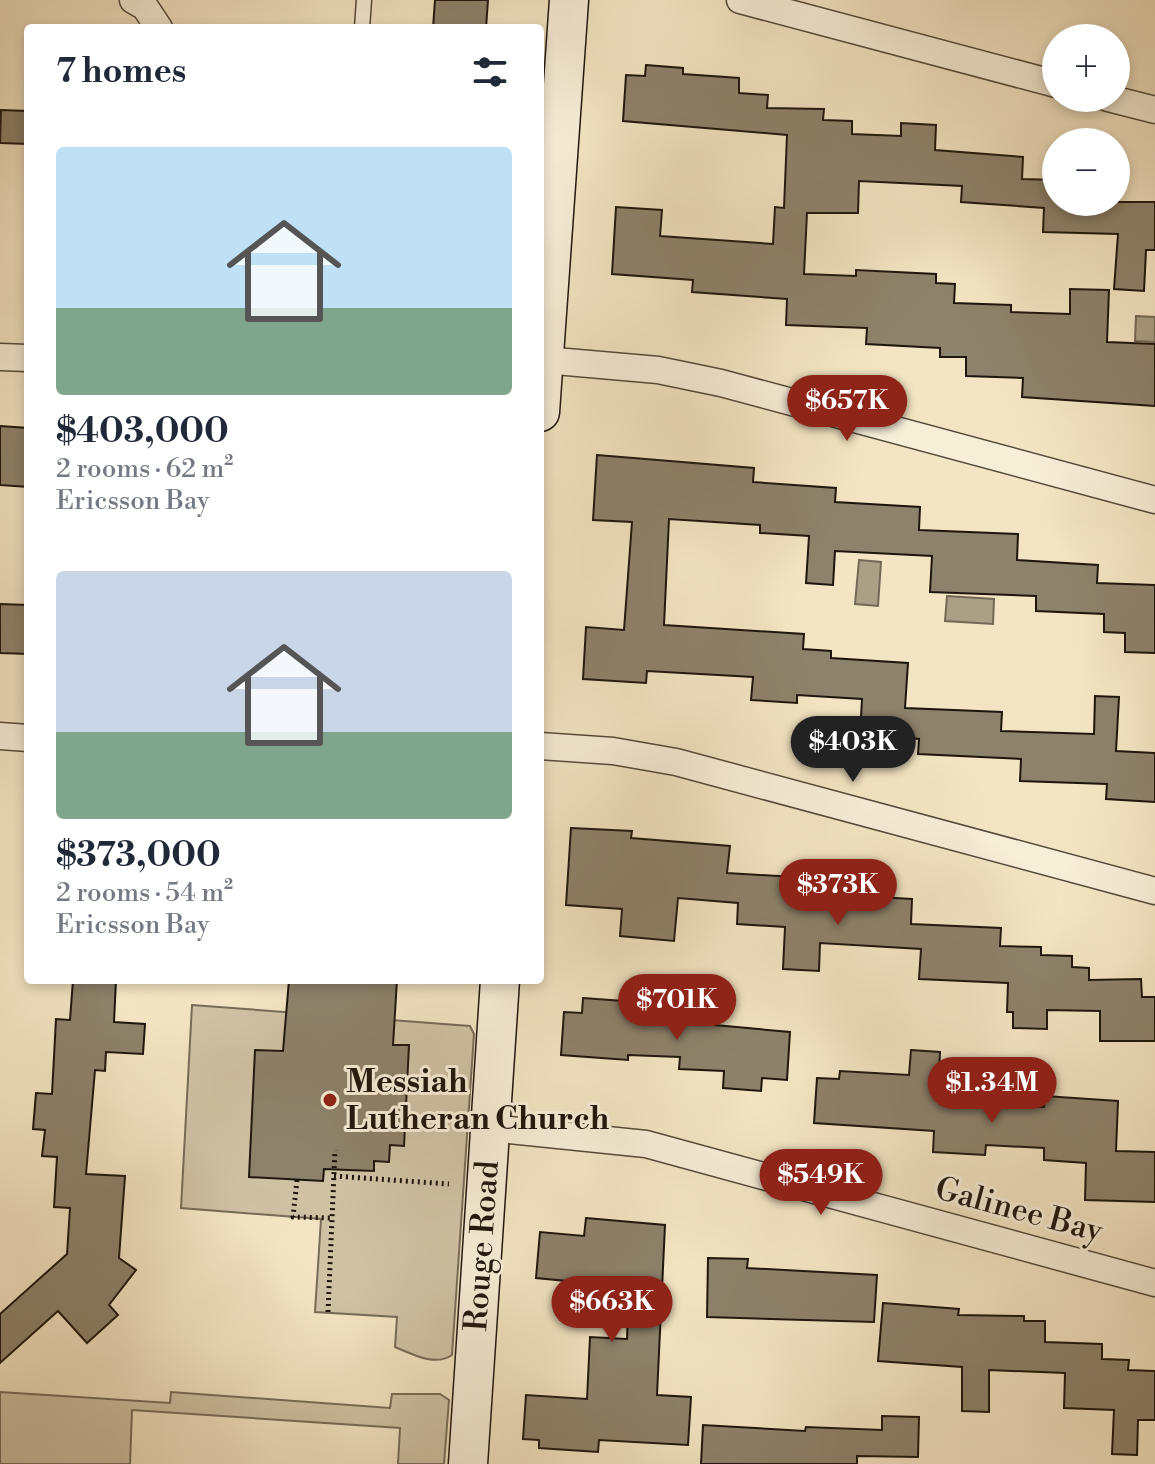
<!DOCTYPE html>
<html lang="en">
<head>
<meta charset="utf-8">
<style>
	body { margin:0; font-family:"Libre Bodoni",serif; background:#f2f2f3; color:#1f2937; height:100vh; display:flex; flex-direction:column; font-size:30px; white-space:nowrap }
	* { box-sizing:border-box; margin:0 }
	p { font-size:26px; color:#747a83 }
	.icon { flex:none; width:44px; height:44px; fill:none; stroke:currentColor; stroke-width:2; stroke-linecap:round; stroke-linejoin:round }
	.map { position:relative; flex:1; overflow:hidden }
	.drawer { position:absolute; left:24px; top:24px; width:520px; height:960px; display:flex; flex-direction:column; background:#fff; border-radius:8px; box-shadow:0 4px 12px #0003 }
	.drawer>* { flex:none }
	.fabs { position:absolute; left:1042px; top:24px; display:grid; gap:16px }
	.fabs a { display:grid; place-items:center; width:88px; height:88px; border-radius:50%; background:#fff; box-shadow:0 4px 12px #0003; font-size:40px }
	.price { position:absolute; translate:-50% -68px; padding:0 18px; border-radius:28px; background:#8f2418; color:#fff; font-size:26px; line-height:52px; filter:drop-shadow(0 2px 4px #0008) }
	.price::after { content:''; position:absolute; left:50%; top:48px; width:24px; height:18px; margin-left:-12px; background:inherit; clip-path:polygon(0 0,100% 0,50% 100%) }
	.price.on { background:#222; color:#fff }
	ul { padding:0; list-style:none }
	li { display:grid; align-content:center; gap:16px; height:424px; padding:0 32px }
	li span { display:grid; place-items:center; height:248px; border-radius:8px; color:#555 }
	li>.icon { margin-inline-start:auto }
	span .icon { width:144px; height:144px; fill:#fffc; stroke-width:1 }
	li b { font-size:34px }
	h2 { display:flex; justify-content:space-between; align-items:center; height:96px; padding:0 32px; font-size:34px }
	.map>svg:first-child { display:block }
	.green { fill:#cfc2a4; stroke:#766c58; stroke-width:2 }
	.water { fill:#ab9f85; stroke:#736855; stroke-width:2 }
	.building { fill:#8d826b; stroke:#1e160c; stroke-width:2 }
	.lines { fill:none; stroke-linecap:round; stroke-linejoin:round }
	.lane-casing { stroke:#534a3a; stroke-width:17 }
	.street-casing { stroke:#534a3a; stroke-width:29 }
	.secondary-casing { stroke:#1e160c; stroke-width:41 }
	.path { stroke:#1e160c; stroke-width:5; stroke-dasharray:2 4; stroke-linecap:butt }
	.lane { stroke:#f7eed8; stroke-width:14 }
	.street { stroke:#f7eed8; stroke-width:26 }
	.secondary { stroke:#f7eed8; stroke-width:38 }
	.poi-dot { fill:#8f2418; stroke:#f7eed8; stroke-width:3 }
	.labels { text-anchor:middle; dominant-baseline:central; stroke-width:6; stroke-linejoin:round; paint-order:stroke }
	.poi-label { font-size:32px; font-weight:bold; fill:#1e160c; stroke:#f7eed8; text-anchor:start }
	.street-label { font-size:32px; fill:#1e160c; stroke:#f7eed8 }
</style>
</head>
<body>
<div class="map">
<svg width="1155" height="1464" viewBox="0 0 1155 1464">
	<rect width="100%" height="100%" fill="#f3e5c3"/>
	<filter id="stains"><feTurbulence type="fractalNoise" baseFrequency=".0025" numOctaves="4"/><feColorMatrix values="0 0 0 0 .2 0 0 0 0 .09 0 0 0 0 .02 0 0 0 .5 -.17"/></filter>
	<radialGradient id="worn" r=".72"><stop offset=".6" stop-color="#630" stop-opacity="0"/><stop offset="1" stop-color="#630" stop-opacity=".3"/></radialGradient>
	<g class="green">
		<path d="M192,1005L470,1026L474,1034L452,1355C435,1367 412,1354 395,1347L397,1317L315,1312L321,1219L181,1208Z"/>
		<polygon points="0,1392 170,1403 171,1392 390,1408 392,1394 440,1394 449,1400 444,1464 398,1464 400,1428 132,1410 130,1464 0,1464"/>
	</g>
	<g class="water">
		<polygon points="1136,316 1155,317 1155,342 1135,341"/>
		<polygon points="859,560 881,562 878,606 855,604"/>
		<polygon points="947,596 994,599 993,624 945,621"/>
	</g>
	<g class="building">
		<polygon points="435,0 488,0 486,28 433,28"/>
		<polygon points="646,65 683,68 683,74 739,78 739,93 768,95 767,108 824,109 823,120 852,121 852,134 901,136 901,123 936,125 935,150 1023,157 1022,179 1056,180 1056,202 1155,202 1155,250 1146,250 1144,291 1114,289 1118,234 1043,232 1044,208 961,202 962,186 859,181 858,213 807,213 804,274 856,276 856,270 936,274 936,283 955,284 954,303 1011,305 1011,312 1070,314 1070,289 1109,290 1107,342 1155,344 1155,406 1022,397 1023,378 966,376 966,357 940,357 940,348 866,344 867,328 786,325 787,299 692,292 693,280 612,274 616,207 662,210 660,236 773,244 775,207 784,208 787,135 623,121 626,75 645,76"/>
		<polygon points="1,110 28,111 28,144 0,143"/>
		<polygon points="0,426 28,428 28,487 0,485"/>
		<polygon points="597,455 754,468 753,482 836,488 835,502 920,507 919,530 1018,534 1017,560 1098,565 1097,583 1155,585 1155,653 1125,652 1125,633 1104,632 1104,614 1036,611 1036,596 930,592 932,556 835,551 833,585 806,583 809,536 760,533 760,525 669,519 664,625 804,634 803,649 831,651 831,658 908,663 905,708 1002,712 1001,731 1094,734 1095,696 1119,697 1116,751 1155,753 1155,802 1106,799 1107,784 1020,781 1021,759 918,754 919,739 860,735 862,699 797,695 797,703 751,700 753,677 647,671 646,683 583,679 586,627 624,630 632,522 593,520"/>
		<polygon points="0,604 28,605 28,654 0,653"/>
		<polygon points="571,828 632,831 631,838 730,846 727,873 810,878 809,893 912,899 911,924 1001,928 1000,946 1041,947 1041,955 1072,956 1072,967 1089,968 1089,980 1141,979 1142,997 1155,997 1155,1041 1100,1041 1100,1011 1047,1010 1047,1029 1013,1028 1013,1012 1007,1012 1008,983 919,979 921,949 820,943 819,971 783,969 785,927 737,924 738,903 678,898 674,941 620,936 622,909 566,905"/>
		<polygon points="73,980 116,980 114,1022 145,1024 143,1054 106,1052 105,1071 95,1070 86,1174 125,1176 119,1258 136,1270 109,1305 118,1315 87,1343 58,1311 0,1363 0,1314 67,1254 70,1208 54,1207 57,1157 42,1156 45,1130 33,1129 36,1093 52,1094 56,1019 70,1020"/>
		<polygon points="289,980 397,980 393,1045 409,1045 404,1146 390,1145 389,1162 374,1161 374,1171 324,1169 323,1181 249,1177 255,1050 283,1051"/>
		<polygon points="583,998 637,1002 636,1012 715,1015 715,1025 790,1032 787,1080 762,1078 761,1091 723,1088 724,1071 679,1069 680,1057 628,1055 628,1060 561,1055 564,1012 582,1013"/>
		<polygon points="911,1050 940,1052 938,1095 989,1098 989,1104 1044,1107 1045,1096 1118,1101 1116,1151 1155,1152 1155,1202 1085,1200 1086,1163 1044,1160 1044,1148 986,1145 985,1155 933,1152 934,1131 814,1123 817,1078 839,1079 840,1071 909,1075"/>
		<polygon points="586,1218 665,1225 657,1395 691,1397 688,1445 599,1440 598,1452 539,1448 539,1440 523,1439 526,1395 587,1399 590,1337 627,1339 629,1287 536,1278 540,1232 584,1236"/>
		<polygon points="708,1258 748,1259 747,1268 877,1275 874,1322 707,1317"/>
		<polygon points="883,1303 959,1309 958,1315 1024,1316 1024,1321 1045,1321 1045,1342 1102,1344 1102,1359 1129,1360 1128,1370 1155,1371 1155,1420 1138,1420 1137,1455 1112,1454 1114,1410 1064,1408 1065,1373 989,1370 989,1412 962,1411 962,1367 878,1361"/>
		<polygon points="882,1416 919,1417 918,1457 857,1456 857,1464 701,1464 703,1425 805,1431 806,1427 882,1430"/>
	</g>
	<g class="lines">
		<defs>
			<polyline id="lane" points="362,28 364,0"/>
			<g id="street">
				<polyline points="133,0 145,7 159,28"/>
				<polyline points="740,0 1056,84"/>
				<polyline points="1108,98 1155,110"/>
				<polyline points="0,357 28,358"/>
				<polyline points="544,360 658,370 721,383 1155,500"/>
				<polyline points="0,736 28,738"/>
				<polyline points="540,746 613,751 676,762 1155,891"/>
				<polyline points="490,1128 646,1144 1155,1283"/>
			</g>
			<g id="secondary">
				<polyline points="540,412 569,0"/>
				<polyline points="468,1464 500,980"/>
			</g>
		</defs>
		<use href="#lane" class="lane-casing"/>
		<use href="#street" class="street-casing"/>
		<use href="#secondary" class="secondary-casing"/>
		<g class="path">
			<polyline points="334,1176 449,1184"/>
			<polyline points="297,1180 293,1217 332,1218"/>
			<polyline points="328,1312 335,1150"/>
		</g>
		<use href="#lane" class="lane"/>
		<use href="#street" class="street"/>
		<use href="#secondary" class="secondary"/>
	</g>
	<circle class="poi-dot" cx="330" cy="1100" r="8"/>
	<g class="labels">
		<g class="poi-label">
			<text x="346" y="1082">Messiah<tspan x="346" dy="37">Lutheran Church</tspan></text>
		</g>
		<g class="street-label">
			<text transform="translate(1019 1210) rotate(15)">Galinee Bay</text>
			<text transform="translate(482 1246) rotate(-86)">Rouge Road</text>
		</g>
	</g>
	<rect width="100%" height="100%" filter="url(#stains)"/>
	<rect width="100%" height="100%" fill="url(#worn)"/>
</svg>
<div class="fabs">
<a>+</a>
<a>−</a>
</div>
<b class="price" style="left:847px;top:443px">$657K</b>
<b class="price on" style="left:853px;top:784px">$403K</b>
<b class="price" style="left:838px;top:927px">$373K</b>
<b class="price" style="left:677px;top:1042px">$701K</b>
<b class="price" style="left:992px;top:1125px">$1.34M</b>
<b class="price" style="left:821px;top:1217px">$549K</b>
<b class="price" style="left:612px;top:1344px">$663K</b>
<section class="drawer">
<h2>7 homes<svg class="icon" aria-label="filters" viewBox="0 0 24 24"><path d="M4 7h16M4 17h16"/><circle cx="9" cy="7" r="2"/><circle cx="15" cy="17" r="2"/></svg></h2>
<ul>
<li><span style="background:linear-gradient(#bfe0f5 65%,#7fa58c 0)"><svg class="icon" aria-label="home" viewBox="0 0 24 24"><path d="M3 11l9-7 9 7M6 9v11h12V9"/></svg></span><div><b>$403,000</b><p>2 rooms · 62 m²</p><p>Ericsson Bay</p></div></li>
<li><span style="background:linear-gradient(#c9d6e8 65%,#7fa58c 0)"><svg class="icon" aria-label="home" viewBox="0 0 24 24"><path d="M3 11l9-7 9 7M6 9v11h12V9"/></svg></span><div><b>$373,000</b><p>2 rooms · 54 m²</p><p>Ericsson Bay</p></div></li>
</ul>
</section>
</div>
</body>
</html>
